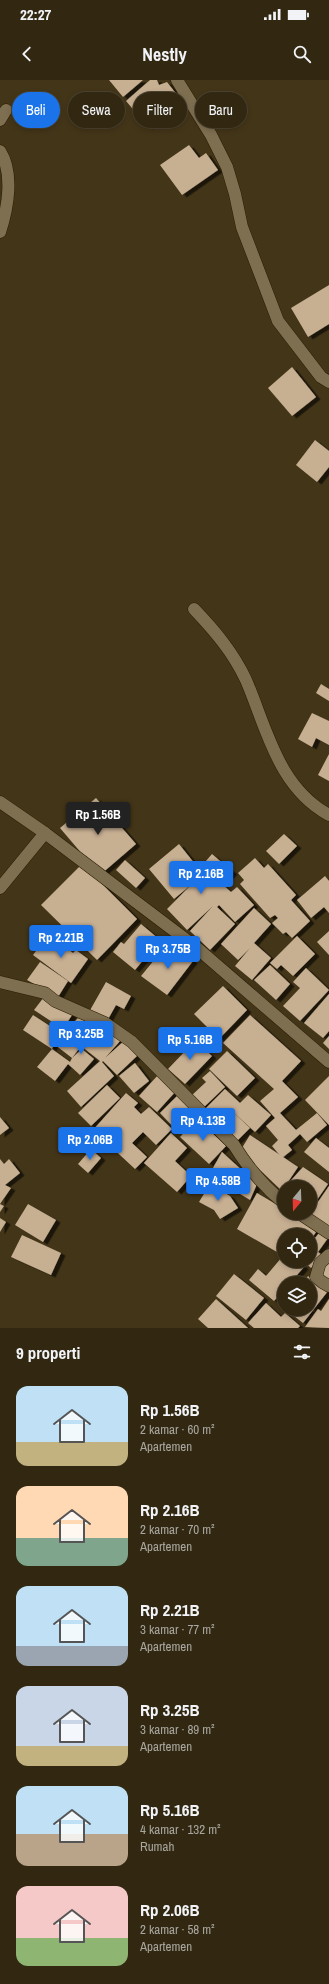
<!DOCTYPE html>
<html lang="id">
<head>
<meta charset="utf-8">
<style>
	body { margin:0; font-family:"Archivo Narrow",sans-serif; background:#3d3420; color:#f1f3f6; height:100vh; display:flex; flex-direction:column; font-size:15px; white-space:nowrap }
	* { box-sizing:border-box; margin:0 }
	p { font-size:13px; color:#a8a69f }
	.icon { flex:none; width:22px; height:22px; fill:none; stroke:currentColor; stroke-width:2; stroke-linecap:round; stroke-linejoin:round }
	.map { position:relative; height:1248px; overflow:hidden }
	.side { display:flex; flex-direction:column; background:#322812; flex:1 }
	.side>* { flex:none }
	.banner { position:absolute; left:12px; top:12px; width:305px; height:36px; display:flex; gap:8px }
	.needle { width:26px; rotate:199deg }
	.tools { position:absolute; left:277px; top:1100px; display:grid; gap:8px }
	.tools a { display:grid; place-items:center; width:40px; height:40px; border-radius:50%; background:#322812; box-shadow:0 2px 6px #0003,0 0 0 1px #4d4432; font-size:20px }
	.price { position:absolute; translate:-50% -34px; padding:0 9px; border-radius:4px; background:#1a73e8; color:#fff; font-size:13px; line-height:26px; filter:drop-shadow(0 1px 2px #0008) }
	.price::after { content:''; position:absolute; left:50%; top:24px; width:12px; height:9px; margin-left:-6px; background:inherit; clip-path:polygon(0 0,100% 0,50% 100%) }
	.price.current { background:#222; color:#fff }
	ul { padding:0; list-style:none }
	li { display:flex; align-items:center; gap:12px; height:100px; padding:0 16px }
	li span { display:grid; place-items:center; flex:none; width:112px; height:80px; border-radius:12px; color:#555 }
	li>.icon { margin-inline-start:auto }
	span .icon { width:48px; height:48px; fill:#fffc; stroke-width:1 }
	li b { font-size:17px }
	h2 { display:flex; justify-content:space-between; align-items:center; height:48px; padding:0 16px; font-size:17px }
	.chip { padding:0 14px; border-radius:18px; background:#322812; box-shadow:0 2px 6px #0003,0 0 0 1px #4d4432; font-size:14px; line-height:36px }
	.chip.current { background:#1a73e8; color:#fff }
	.status { display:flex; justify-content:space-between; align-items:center; height:28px; padding:0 20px; background:#322812; direction:ltr }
	.status svg { height:11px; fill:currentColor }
	header { display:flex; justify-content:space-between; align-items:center; height:52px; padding:0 16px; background:#322812; font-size:18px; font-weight:800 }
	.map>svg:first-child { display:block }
	.building { fill:#c7af92; fill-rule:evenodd; filter:url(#shadow) }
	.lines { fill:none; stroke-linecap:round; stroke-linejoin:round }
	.minor-casing { stroke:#291c00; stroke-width:13 }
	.minor { stroke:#7f6f51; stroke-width:12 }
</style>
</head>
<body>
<div class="status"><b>22:27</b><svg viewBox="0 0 49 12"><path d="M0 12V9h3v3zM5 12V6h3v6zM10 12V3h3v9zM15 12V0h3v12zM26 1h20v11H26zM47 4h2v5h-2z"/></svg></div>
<header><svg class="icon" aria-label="back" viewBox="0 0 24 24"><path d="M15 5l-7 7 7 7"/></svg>Nestly<svg class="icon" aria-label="search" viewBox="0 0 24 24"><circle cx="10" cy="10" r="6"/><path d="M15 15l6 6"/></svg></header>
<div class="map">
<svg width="329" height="1248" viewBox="0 0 329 1248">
	<defs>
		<filter id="shadow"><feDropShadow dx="4.5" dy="2.5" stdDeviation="0" flood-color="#0009"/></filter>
	</defs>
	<rect width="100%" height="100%" fill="#433518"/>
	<g class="building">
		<polygon points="109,0 143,0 123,17"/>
		<polygon points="150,0 157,0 159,5 167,2 181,20 148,47 126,21"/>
		<polygon points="189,65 199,78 206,73 218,90 182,115 160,85"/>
		<polygon points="329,205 329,244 308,257 291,228"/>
		<polygon points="292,287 316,317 292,336 268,308"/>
		<polygon points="315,360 329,371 329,387 317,402 296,385"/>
		<polygon points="321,604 329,609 329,621 316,613"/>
		<polygon points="312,633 329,641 329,665 316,658 312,667 298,659"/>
		<polygon points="329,674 329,701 318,695"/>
		<polygon points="96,718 136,764 100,795 60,748"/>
		<polygon points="284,754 297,766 279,784 266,771"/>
		<polygon points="179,764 199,789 212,774 233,792 222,804 231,812 237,807 254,825 235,842 219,825 217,827 235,844 210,870 190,851 213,826 187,850 167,829 192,804 174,819 149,789"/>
		<polygon points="255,778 264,788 268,784 296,815 291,820 310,841 292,858 286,852 283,854 272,843 278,838 275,835 270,838 240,804 244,800 238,793"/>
		<polygon points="125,780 145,798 136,808 116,790"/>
		<polygon points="82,784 137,839 97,880 41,825"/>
		<polygon points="325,796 329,801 329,833 324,827 311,838 297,820"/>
		<polygon points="254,828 271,844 254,863 271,878 252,900 235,886 250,868 238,880 221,864"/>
		<polygon points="141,844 160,860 135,890 113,872 121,862 124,864"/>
		<polygon points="329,851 329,875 317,862"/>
		<polygon points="48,855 73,873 76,870 88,879 71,903 33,875"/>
		<polygon points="297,856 315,874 293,896 281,885 277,889 270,883"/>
		<polygon points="172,865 193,881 167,915 141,896 155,879 159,882"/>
		<polygon points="40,882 68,901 58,917 27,900"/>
		<polygon points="270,885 290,904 276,920 254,900"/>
		<polygon points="306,888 329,910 300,941 283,926 300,908 293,902"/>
		<polygon points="106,902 131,916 124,929 116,925 107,941 89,932"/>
		<polygon points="223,906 247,930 219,959 194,934"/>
		<polygon points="329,914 329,951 323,958 304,943"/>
		<polygon points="44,917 72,935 63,949 34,930"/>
		<path d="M33,935L62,954L58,959L78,938L97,945L91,953L95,956L103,947L120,961L105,978L124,961L138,975L117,995L103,981L102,982L114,996L81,1027L67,1011L100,981L81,966L72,978L82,969L94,979L80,995L68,984L55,1001L37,987L52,969L23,950ZM54,964L72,978L70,982L52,969Z"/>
		<polygon points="250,935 301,981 282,1001 298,1017 280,1033 296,1050 317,1033 327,1045 307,1062 300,1054 288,1065 292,1070 282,1078 272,1066 278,1060 266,1046 275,1038 260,1021 274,1009 223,963"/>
		<polygon points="189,955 212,976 185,1004 168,989 189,967 183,961"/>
		<polygon points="329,956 329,969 323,963"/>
		<polygon points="227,971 255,998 237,1016 209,989"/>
		<polygon points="135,983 149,1001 134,1013 119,996"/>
		<polygon points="210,991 225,1007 203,1028 191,1016 206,1002 202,998"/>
		<polygon points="158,995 176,1011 157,1032 139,1016"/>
		<polygon points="329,996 329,1045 305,1020"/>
		<polygon points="107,1005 120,1018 91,1046 78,1033"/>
		<polygon points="225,1009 240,1023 248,1015 271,1035 255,1052 232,1031 218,1045 203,1031"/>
		<polygon points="126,1013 138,1023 134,1027 141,1034 149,1027 172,1049 156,1065 143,1052 132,1063 147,1077 135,1089 93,1050"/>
		<polygon points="178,1015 192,1029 188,1033 195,1039 180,1054 160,1033"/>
		<polygon points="233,1032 250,1048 236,1062 219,1047"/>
		<polygon points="0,1037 9,1048 0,1055"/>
		<polygon points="197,1039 226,1066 209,1084 180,1057"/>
		<polygon points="171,1053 187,1068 175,1081 191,1096 177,1112 144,1083"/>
		<polygon points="250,1055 298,1087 282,1111 240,1071"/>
		<polygon points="316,1058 329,1068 329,1092 304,1072"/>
		<polygon points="91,1069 101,1078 88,1093 78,1084"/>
		<polygon points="222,1072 257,1104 250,1120 209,1095"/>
		<polygon points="0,1079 4,1084 9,1079 20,1093 5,1105 11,1108 0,1124 4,1126 0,1132"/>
		<polygon points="303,1087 328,1104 310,1130 310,1107 285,1107"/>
		<polygon points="210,1104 230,1116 238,1128 220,1139 214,1130 199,1122"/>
		<polygon points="329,1106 329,1149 309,1135"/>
		<polygon points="257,1113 284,1129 284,1133 292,1133 318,1149 310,1161 310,1155 284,1155 284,1167 280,1165 277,1172 237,1149"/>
		<polygon points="28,1124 56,1140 43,1162 15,1145"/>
		<polygon points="0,1138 6,1142 0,1152"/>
		<polygon points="320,1152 328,1158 318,1172 322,1175 311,1188 303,1181 310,1181 310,1164"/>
		<polygon points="22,1155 61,1173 51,1195 11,1177"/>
		<polygon points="282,1177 284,1181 298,1181 304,1187 290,1203 284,1203 284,1210 274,1221 249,1200 258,1189 266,1196"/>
		<polygon points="329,1181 329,1201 319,1194"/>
		<polygon points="234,1194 264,1218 246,1240 216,1216"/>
		<polygon points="308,1196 328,1211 303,1243 285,1229 310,1229 310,1203 303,1203"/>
		<polygon points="216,1219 248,1248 208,1248 198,1239"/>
		<polygon points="329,1219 329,1248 305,1247 318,1229 321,1231"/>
		<polygon points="266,1223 281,1237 285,1233 300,1246 298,1248 254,1248 248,1243"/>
	</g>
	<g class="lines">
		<defs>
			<g id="minor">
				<polyline points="177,0 211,55 227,87 235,114 242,147 278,241 321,297 329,302"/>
				<polyline points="0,40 6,30"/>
				<path d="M0,71C14,93 8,128 0,152"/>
				<path d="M194,529C214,550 233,572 246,600C267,649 278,707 329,735"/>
				<polyline points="0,722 45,753 197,868 329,982"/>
				<polyline points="0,808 45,753"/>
				<path d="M0,902L45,913L55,921L105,943L132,962L234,1065C248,1088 263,1106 284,1123"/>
				<polyline points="299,1133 329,1153"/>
				<polyline points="329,1175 320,1183 316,1197 322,1202 329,1206"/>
			</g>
		</defs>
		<use href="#minor" class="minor-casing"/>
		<use href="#minor" class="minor"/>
	</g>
</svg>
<div class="tools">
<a><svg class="needle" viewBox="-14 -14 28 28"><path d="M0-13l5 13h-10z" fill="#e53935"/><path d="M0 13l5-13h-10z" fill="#a8a69f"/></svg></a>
<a><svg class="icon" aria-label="locate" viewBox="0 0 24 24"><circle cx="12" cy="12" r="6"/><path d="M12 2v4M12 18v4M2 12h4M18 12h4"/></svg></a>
<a><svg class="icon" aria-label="layers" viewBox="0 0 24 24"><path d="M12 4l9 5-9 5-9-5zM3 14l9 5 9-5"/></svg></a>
</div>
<b class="price current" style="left:98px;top:756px">Rp 1.56B</b>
<b class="price" style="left:201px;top:815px">Rp 2.16B</b>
<b class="price" style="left:61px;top:879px">Rp 2.21B</b>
<b class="price" style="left:168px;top:890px">Rp 3.75B</b>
<b class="price" style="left:81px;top:975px">Rp 3.25B</b>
<b class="price" style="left:190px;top:981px">Rp 5.16B</b>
<b class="price" style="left:203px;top:1062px">Rp 4.13B</b>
<b class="price" style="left:90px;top:1081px">Rp 2.06B</b>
<b class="price" style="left:218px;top:1122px">Rp 4.58B</b>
<div class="banner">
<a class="chip current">Beli</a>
<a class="chip">Sewa</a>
<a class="chip">Filter</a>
<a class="chip">Baru</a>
</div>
</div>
<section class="side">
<h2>9 properti<svg class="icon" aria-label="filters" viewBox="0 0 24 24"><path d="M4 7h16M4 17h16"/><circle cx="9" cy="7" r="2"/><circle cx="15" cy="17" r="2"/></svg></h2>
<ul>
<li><span style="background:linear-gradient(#bfe0f5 70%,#c2b280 0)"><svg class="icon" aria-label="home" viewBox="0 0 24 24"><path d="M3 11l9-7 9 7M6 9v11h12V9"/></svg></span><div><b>Rp 1.56B</b><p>2 kamar · 60 m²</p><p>Apartemen</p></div></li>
<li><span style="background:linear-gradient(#ffd9b3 65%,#7fa58c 0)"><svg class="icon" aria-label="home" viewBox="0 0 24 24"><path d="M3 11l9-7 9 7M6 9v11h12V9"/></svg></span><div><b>Rp 2.16B</b><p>2 kamar · 70 m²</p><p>Apartemen</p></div></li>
<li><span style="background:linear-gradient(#bfe0f5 75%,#9aa5b1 0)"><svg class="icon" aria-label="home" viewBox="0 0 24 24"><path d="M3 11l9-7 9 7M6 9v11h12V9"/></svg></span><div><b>Rp 2.21B</b><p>3 kamar · 77 m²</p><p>Apartemen</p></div></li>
<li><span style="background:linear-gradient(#c9d6e8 75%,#c2b280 0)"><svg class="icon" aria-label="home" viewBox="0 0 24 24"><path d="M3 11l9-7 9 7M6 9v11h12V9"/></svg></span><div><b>Rp 3.25B</b><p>3 kamar · 89 m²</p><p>Apartemen</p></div></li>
<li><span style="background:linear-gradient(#bfe0f5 60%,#b9a48a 0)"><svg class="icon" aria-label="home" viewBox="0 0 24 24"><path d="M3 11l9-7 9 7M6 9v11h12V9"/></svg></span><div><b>Rp 5.16B</b><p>4 kamar · 132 m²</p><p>Rumah</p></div></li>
<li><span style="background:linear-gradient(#f6c9c9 65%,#8fb573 0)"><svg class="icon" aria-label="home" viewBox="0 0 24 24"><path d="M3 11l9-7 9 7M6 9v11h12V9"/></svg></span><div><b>Rp 2.06B</b><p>2 kamar · 58 m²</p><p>Apartemen</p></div></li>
</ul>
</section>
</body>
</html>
